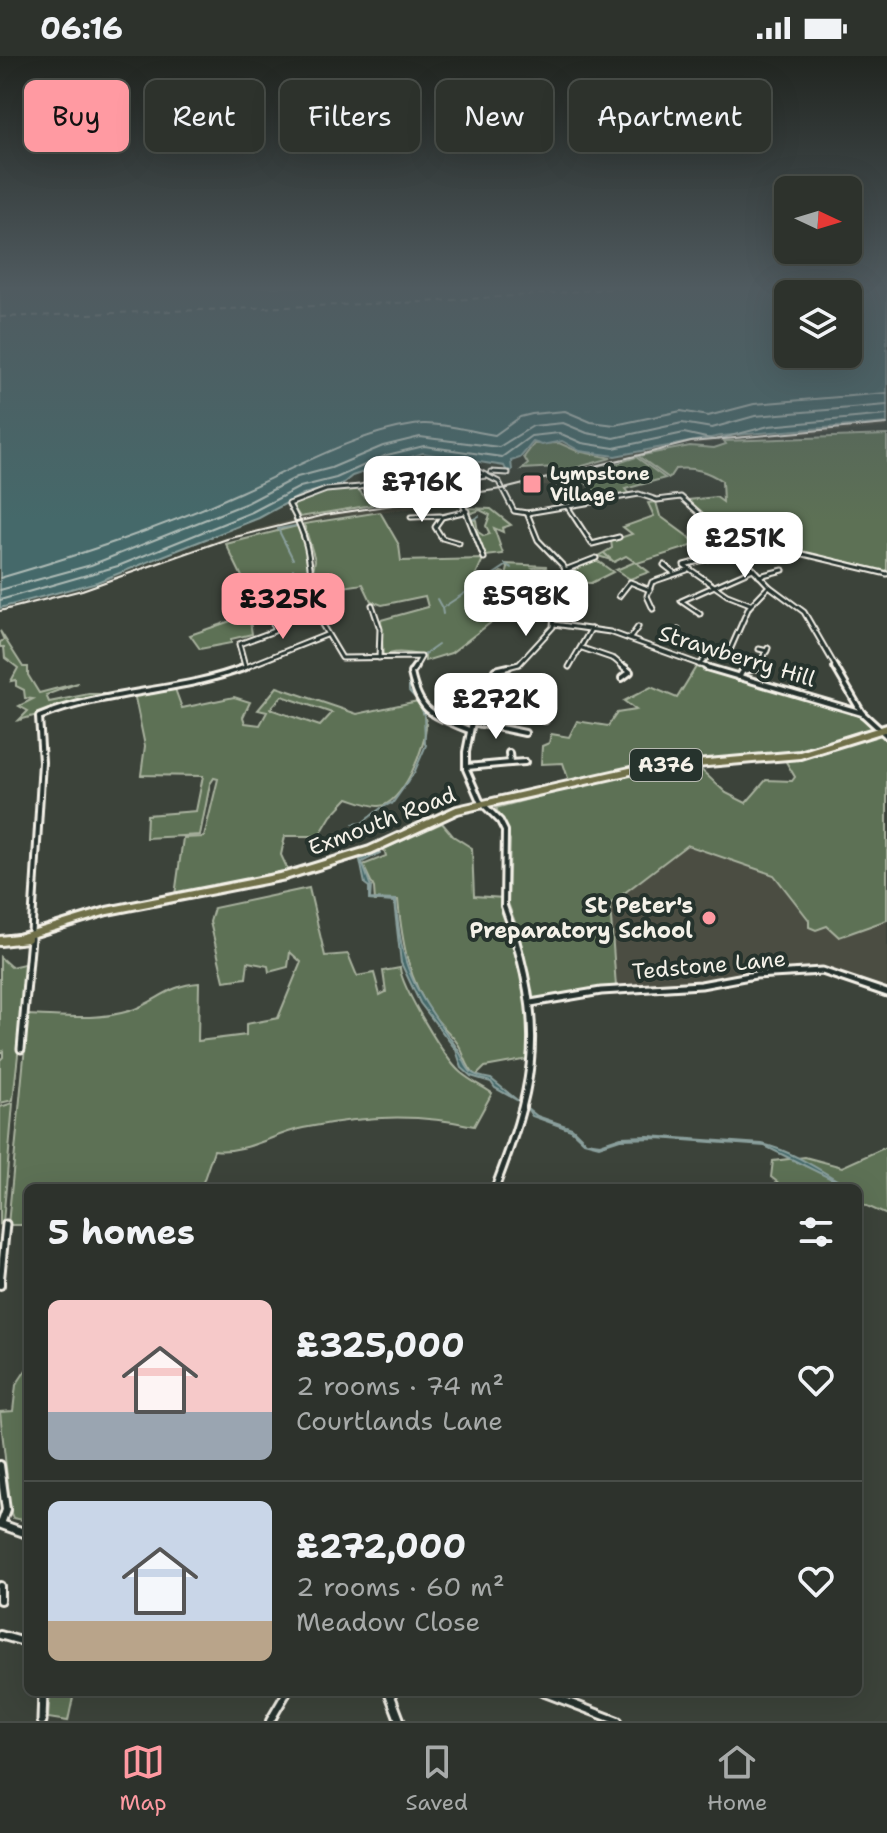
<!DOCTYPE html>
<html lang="en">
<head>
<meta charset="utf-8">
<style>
	body { margin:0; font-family:"Shantell Sans",sans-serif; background:#393e38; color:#f1f3f6; height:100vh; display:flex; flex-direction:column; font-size:30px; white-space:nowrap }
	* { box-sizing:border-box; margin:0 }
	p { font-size:26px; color:#a7aaa9 }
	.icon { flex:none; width:44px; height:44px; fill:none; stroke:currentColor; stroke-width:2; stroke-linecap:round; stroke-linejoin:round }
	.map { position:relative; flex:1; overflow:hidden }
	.sheet { position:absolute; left:24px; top:1128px; width:838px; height:512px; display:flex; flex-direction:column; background:#2d322c; border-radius:12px; box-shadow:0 8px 32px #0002,0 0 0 2px #484d48 }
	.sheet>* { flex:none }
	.top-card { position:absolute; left:24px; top:24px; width:840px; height:72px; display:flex; gap:16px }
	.needle { width:52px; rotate:94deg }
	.controls { position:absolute; left:774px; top:120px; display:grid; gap:16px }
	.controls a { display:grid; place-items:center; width:88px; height:88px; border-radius:12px; background:#2d322c; box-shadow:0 8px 32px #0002,0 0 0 2px #484d48; font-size:40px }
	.price { position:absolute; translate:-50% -68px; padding:0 18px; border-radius:16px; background:#fff; color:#222; font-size:26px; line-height:52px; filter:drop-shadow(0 2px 4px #0008) }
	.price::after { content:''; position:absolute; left:50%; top:48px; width:24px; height:18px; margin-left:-12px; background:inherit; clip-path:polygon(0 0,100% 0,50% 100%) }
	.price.active { background:#ff9aa2; color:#111 }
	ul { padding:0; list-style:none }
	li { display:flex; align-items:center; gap:24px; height:200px; padding:0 24px }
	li+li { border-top:2px solid #484d48 }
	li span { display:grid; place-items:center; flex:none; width:224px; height:160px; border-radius:12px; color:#555 }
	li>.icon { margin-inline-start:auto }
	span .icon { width:96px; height:96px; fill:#fffc; stroke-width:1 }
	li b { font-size:34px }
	h2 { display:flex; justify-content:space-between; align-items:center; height:96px; padding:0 24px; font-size:34px }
	.chip { padding:0 28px; border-radius:12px; background:#2d322c; box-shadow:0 8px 32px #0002,0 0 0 2px #484d48; font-size:28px; line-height:72px }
	.chip.active { background:#ff9aa2; color:#111 }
	.status { display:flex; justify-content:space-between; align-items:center; height:56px; padding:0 40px; background:#2d322c; direction:ltr }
	.status svg { height:22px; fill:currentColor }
	.dock { display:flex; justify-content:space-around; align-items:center; height:112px; border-top:2px solid #484d48; background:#2d322c; font-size:22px; color:#a7aaa9 }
	.dock a { display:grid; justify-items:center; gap:4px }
	.dock .active { color:#ff9aa2 }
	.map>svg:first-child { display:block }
	.built { fill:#4b4e43 }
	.green { fill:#5d7154; stroke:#a8b19e; stroke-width:2; fill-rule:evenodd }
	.water { fill:#44696a; stroke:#8a9f9c; stroke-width:2; fill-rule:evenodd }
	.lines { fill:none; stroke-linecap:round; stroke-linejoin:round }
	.shore { stroke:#aebbb6; stroke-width:2 }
	.stream { stroke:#8a9f9c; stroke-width:2 }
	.ferry { stroke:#aebbb6; stroke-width:2; stroke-dasharray:6 5; stroke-linecap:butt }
	.street-far3-casing { stroke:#f4f1e8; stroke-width:7 }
	.street-far2-casing { stroke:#f4f1e8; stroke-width:10 }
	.street-far1-casing { stroke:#f4f1e8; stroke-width:11 }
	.street-casing { stroke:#f4f1e8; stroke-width:12 }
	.secondary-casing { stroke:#f4f1e8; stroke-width:13 }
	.highway-far1-casing { stroke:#f4f1e8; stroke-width:12 }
	.highway-casing { stroke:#f4f1e8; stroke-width:14 }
	.street-far3 { stroke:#26332d; stroke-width:3 }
	.street-far2 { stroke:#26332d; stroke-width:4 }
	.street-far1 { stroke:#26332d; stroke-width:5 }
	.street { stroke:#26332d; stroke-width:6 }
	.secondary { stroke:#26332d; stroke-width:7 }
	.highway-far1 { stroke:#6f704a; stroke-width:6 }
	.highway { stroke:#6f704a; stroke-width:8 }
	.rail { stroke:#f4f1e8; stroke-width:2 }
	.poi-dot { fill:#ff9aa2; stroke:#26332d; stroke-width:3 }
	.labels { text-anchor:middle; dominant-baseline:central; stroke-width:8; stroke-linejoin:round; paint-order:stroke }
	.far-poi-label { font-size:18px; font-weight:bold; fill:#f4f1e8; stroke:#26332d; text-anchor:start }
	.shield { fill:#26332d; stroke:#b6b8b0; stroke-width:2 }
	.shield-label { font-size:20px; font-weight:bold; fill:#f4f1e8 }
	.street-label { font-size:22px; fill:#f4f1e8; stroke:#26332d }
	.poi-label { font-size:22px; font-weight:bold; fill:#f4f1e8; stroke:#26332d; text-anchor:end }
</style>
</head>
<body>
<div class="status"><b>06:16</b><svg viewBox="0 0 49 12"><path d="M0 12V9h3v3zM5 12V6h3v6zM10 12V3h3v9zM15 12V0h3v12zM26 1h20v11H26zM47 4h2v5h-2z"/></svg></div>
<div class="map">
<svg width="887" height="1665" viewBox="0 0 887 1665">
	<rect width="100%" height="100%" fill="#3c433a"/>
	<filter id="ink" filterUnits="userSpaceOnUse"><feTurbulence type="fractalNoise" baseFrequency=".0125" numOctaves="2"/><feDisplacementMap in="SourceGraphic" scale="16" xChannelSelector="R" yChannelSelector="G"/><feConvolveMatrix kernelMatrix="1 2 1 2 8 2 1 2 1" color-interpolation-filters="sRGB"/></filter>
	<g filter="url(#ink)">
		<g class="built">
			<polygon points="887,367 887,371 861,374 672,390 613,405 548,429 504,432 662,388 721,380"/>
			<polygon points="457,439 459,443 427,451 326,462 304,468 300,461"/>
			<polygon points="295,463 300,467 233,482 100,529 0,556 91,530 223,482"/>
			<polygon points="687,789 774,819 809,865 887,847 887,935 820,913 752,918 699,927 616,931 610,848"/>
		</g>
		<g class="green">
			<path d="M887,379V515L729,479L698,458L687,444L716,441L723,446L722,425C707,415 694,411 675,413L669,422L638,400L690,390L714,392L726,388L724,385Z"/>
			<polygon points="559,387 577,395 611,402 561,416 556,411 522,413 528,408 524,401 534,388"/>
			<polygon points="636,401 665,422 625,433 629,438 601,442 579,420"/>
			<polygon points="357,432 372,449 300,461 292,449 326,435"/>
			<polygon points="656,446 660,460 698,488 637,507 649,516 630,523 616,514 635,506 626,500 614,506 604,497 611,504 598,500 612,492 611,485 632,478 623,471 654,460 648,447"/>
			<polygon points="468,452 491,453 511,469 502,472 503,476 494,472 503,498 486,500 470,463 476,464 478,476 484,480 490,478 486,470 490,459 480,454 469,458"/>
			<path d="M380,456L399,489L401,505L483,503L473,525L477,531L501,516L504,517L500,531L503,532L508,512L506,508L546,510L547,518H565L567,526L551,536L544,525L545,511L533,512L541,517L542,527C511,527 514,531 496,549L498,561L451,597L425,605V600C411,598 395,593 383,601L381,564L428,551L425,540L382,549L371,545L363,528L316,535L312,520L315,504L304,468Z"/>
			<polygon points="301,469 311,503 308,517 311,537 294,536 271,545 263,520 244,525 226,488"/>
			<polygon points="595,503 613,516 591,527 571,526 568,514"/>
			<polygon points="245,560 250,565 252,578 231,583 231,587 200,593 190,579"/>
			<polygon points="0,575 23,611 28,611 28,619 39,637 78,627 46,639 49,646 89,638 114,638 19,664 28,655 19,650 33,643 25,642 24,634 16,630 16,624 11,625 18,612 5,602 4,591 0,591 0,586 4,584"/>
			<path d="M696,611C737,622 848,643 874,672L800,696L652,709L569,725L563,707L541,708L542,690L549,687L551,678L569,681L577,665L608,670L617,657L636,654L624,645L651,631L677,642Z"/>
			<path d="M277,631L357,658L418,645C421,652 426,660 426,668C427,688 402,751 378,750C369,750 357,745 348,742L331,760L319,780H285L281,799L288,814L175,839L183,782L204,781L218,723L214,722L210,728L200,779L146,782L147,759L196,755L203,720L141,719L145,690L134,637L175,633L182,652L234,641L250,646L243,661L245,667L260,669L267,656L258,654ZM282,640L332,657L320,670L270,653Z"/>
			<polygon points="880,678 887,684 887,864 839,881 827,870 816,874 809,871 809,864 774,819 687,789 610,848 616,931 533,944 519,877 508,847 510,784 496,752 626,717 696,709 726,737 746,747 766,724 792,725 795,721 785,704"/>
			<path d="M442,767L453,780L472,792L474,840L504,842L505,858L530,956L528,1003L485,1011L476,1020C466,1012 465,998 458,988C451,977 440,969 433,959C408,924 402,885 398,844L375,845L374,832L363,809L386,800L384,793Z"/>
			<path d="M309,832L325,900L348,898L357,920L374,917L380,939L386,936L383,915L400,912C401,930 445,1003 460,1016C469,1024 481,1030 492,1037L474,1070C419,1057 359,1060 303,1072C273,1078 246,1098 214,1094L201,1132H28V1169H8L28,959C62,960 96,965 129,955C157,946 168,929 199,927L198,985L246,979V968L278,962L301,906L290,896L288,911L269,916L268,910L248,906L246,922L224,925L210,866L214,852Z"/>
			<polygon points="0,901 11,911 28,907 13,1044 0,1047 0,1004 3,1001 3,995 0,997"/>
			<polygon points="13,1047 3,1167 0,1168 0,1051"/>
			<polygon points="886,1091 887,1159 858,1146 858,1132 785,1132 771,1121 773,1105 805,1101 842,1111"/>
			<polygon points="28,1311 28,1465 13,1462 11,1457 0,1356 13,1355 16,1329"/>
			<polygon points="50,1636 69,1636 73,1641 68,1665 48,1662"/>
		</g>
		<g class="water">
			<path d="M0,231H887V367L721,380L615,400L580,395L562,385L542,389L533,386L520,402L511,405L512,414L508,417L504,410L423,397L352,420L341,429L303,438L259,462L97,526L0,552ZM788,238H848V298H788Z"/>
			<path d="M380,794V797L362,806L371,831L370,843L396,844C400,916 417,936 457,992C470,1012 463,1018 491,1023L537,1060L572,1072L586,1086L600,1088L621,1081L648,1080L762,1088C793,1095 823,1116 850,1132L765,1090L657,1082L620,1083L599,1090L584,1086L571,1074L532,1060L524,1048L495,1032L491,1026L471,1020L462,1012L456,994L420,947L401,907L394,846L369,844V831L365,828L360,804Z"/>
		</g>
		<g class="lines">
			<g class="shore">
				<path d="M0,522C82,498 162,472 241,436C295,412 363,373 423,368C445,367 473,376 495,379L520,361L532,358L565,355L591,366L615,369L681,355L708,360L754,348L887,337"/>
				<polyline points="0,534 91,509 247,447 297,421 331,412 383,390 420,381 499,391 533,370 563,367 587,377 614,382 682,367 712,372 755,360 887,349"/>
				<polyline points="0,544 118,510 252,456 300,431 336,422 387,399 424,390 502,401 531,380 559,377 582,387 614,392 684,377 715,384 769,370 887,359"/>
			</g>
			<g class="stream">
				<polyline points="472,464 479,460"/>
				<polyline points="293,503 278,473 301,469"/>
				<polyline points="505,508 512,512"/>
				<polyline points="293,513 295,534"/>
				<polyline points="533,526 540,526"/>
				<polyline points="296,535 301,543"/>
				<polyline points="437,543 442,552"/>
				<polyline points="443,558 442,552 506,510"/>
				<polyline points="424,599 438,589"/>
				<polyline points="416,607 409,612 409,635 419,646 424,659 425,688"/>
				<polyline points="451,660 457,631"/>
				<polyline points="392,748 414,717 426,689"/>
				<polyline points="383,751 391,747"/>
				<polyline points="353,768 362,767 381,752"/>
			</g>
			<polyline class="ferry" points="0,261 425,246 640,231"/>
			<defs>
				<g id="street-far3">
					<polyline points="469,412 456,416 459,438 484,502"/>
					<polyline points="491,416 508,417"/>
					<polyline points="398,421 403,437"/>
					<polyline points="457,424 486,420"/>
					<polyline points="385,439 422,435"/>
					<polyline points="567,450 592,488 619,481"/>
					<polyline points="411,461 440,460"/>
					<polyline points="738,484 738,497 769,530 804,556 837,613"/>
					<polyline points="459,487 442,482 435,471 442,461 467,455"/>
					<polyline points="737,495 684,509 727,539 750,548"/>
					<polyline points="664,509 673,516"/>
					<polyline points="565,514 596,502"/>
					<polyline points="759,520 783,514"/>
					<polyline points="549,537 544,528 527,528 523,540 555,538"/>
					<polyline points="619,540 630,526 650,534"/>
					<polyline points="372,549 380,573 379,602"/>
					<path d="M305,551L302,544L313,536C309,499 308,482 289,448L326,434L360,431L395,421H424L447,409L474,413L499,426L514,455L527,457L639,438L657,444L681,441L724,479L887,518"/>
					<polyline points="653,553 647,540 652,526 687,514"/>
					<polyline points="700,558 681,545 753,513"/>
					<polyline points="554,568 610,576 712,613"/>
					<polyline points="678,574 677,587 698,593 707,601"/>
					<polyline points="630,582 638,571"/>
					<polyline points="582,592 614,603 626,613"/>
					<polyline points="759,593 767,595"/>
					<polyline points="699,609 707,601 730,594 749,551 769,530"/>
					<polyline points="245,610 239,588 274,575 272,557 305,551 318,562 342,602 421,601 414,613"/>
					<polyline points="569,611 591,573"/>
					<polyline points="241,613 326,579"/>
					<polyline points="500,613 519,608 553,571 555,538 568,526 564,511 538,484 527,457"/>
					<polyline points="751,613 758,611 768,592"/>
				</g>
				<g id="street-far2">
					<path d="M415,611L411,617C420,658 433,659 469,674"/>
					<polyline points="508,611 495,614 473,661 466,696 466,713 480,745 500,765 505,775 504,850 516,884"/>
					<polyline points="706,611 862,657"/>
					<polyline points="835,611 862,657 887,680"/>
					<polyline points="492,619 548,634 551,637 547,649"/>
					<polyline points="739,621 743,615 758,611"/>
					<polyline points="622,622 630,616 624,611"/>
					<polyline points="477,649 545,664"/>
					<polyline points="472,666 525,677"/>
					<polyline points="509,697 510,707 525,706"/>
					<polyline points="467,711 510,707"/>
					<path d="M31,884L42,706L39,661C105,634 179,637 246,611"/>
				</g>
				<g id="street-far1">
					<polyline points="531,947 601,935 701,929 755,919 822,915 887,937"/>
					<polyline points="21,993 31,882"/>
					<path d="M495,1132C532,1036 545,983 515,882"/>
					<polyline points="0,1228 6,1168"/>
				</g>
				<g id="street">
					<polyline points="0,1229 0,1226"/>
					<polyline points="0,1409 6,1454 1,1468"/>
					<polyline points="0,1530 0,1544"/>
					<polyline points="0,1579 28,1587"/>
					<polyline points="542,1636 618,1665"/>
					<polyline points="270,1665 287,1636"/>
				</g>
				<g id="secondary">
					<polyline points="0,1468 28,1478"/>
					<polyline points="389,1636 400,1665"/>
					<polyline points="42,1665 43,1636"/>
				</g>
				<polyline id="highway-far1" points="12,884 107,855 285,820 370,794 457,754 639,713 800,699 887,672"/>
				<polyline id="highway" points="0,885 27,882"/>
			</defs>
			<use href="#street-far3" class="street-far3-casing"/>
			<use href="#street-far2" class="street-far2-casing"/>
			<use href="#street-far1" class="street-far1-casing"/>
			<use href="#street" class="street-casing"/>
			<use href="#secondary" class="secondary-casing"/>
			<use href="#highway-far1" class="highway-far1-casing"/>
			<use href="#highway" class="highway-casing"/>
			<use href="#street-far3" class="street-far3"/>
			<use href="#street-far2" class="street-far2"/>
			<use href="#street-far1" class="street-far1"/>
			<use href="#street" class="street"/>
			<use href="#secondary" class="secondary"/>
			<use href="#highway-far1" class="highway-far1"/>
			<use href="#highway" class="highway"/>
			<polyline class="rail" points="0,555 82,534 227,483 325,459 508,432 691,386 887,368"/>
		</g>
	</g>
	<linearGradient id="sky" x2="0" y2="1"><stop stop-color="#212520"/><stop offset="0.5" stop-color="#505b60"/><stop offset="1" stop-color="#505b60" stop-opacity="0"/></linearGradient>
	<rect width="887" height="465" fill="url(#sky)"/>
	<g class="poi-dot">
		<rect x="522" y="418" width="20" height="20" rx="4"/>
		<circle cx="709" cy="862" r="8"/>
	</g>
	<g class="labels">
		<g class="far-poi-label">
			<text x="550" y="418">Lympstone<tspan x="550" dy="21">Village</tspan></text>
		</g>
		<rect class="shield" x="630" y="693" width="72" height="32" rx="6"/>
		<g class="shield-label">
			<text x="666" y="709">A376</text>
		</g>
		<g class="street-label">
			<text transform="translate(737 600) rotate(17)">Strawberry Hill</text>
			<text transform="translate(382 765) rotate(-21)">Exmouth Road</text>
			<text transform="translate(709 909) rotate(-5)">Tedstone Lane</text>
		</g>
		<g class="poi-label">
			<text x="693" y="849">St Peter's<tspan x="693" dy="25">Preparatory School</tspan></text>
		</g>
	</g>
</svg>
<div class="controls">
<a><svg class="needle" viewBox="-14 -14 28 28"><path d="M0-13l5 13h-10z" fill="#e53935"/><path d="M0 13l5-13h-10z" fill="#a7aaa9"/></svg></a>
<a><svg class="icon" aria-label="layers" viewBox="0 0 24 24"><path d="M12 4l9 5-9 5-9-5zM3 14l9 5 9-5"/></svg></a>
</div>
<b class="price" style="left:422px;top:468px">£716K</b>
<b class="price" style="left:745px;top:524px">£251K</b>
<b class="price" style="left:526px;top:582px">£598K</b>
<b class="price active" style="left:283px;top:585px">£325K</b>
<b class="price" style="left:496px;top:685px">£272K</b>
<div class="top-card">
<a class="chip active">Buy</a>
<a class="chip">Rent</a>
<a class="chip">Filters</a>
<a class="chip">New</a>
<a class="chip">Apartment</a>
</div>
<section class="sheet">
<h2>5 homes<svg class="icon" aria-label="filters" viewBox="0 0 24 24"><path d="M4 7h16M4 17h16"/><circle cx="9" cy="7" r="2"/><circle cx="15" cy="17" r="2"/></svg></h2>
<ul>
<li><span style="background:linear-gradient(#f6c9c9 70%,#9aa5b1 0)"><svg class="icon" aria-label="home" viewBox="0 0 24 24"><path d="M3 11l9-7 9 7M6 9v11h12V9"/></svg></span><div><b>£325,000</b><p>2 rooms · 74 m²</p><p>Courtlands Lane</p></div><svg class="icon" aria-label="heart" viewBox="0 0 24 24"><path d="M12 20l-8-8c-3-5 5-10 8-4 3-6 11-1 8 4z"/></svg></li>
<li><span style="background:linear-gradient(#c9d6e8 75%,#b9a48a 0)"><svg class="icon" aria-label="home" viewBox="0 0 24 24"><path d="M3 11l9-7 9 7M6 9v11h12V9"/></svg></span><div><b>£272,000</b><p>2 rooms · 60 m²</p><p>Meadow Close</p></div><svg class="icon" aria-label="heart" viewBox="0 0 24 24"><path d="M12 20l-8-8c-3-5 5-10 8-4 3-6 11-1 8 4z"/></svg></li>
</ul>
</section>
</div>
<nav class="dock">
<a class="active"><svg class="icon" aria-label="map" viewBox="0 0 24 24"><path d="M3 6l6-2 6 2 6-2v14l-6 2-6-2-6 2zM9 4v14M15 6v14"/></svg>Map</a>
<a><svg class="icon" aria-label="saved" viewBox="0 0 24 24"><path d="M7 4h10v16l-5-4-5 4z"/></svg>Saved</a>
<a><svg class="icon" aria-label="home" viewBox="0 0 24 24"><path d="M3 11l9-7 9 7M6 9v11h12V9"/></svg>Home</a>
</nav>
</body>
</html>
